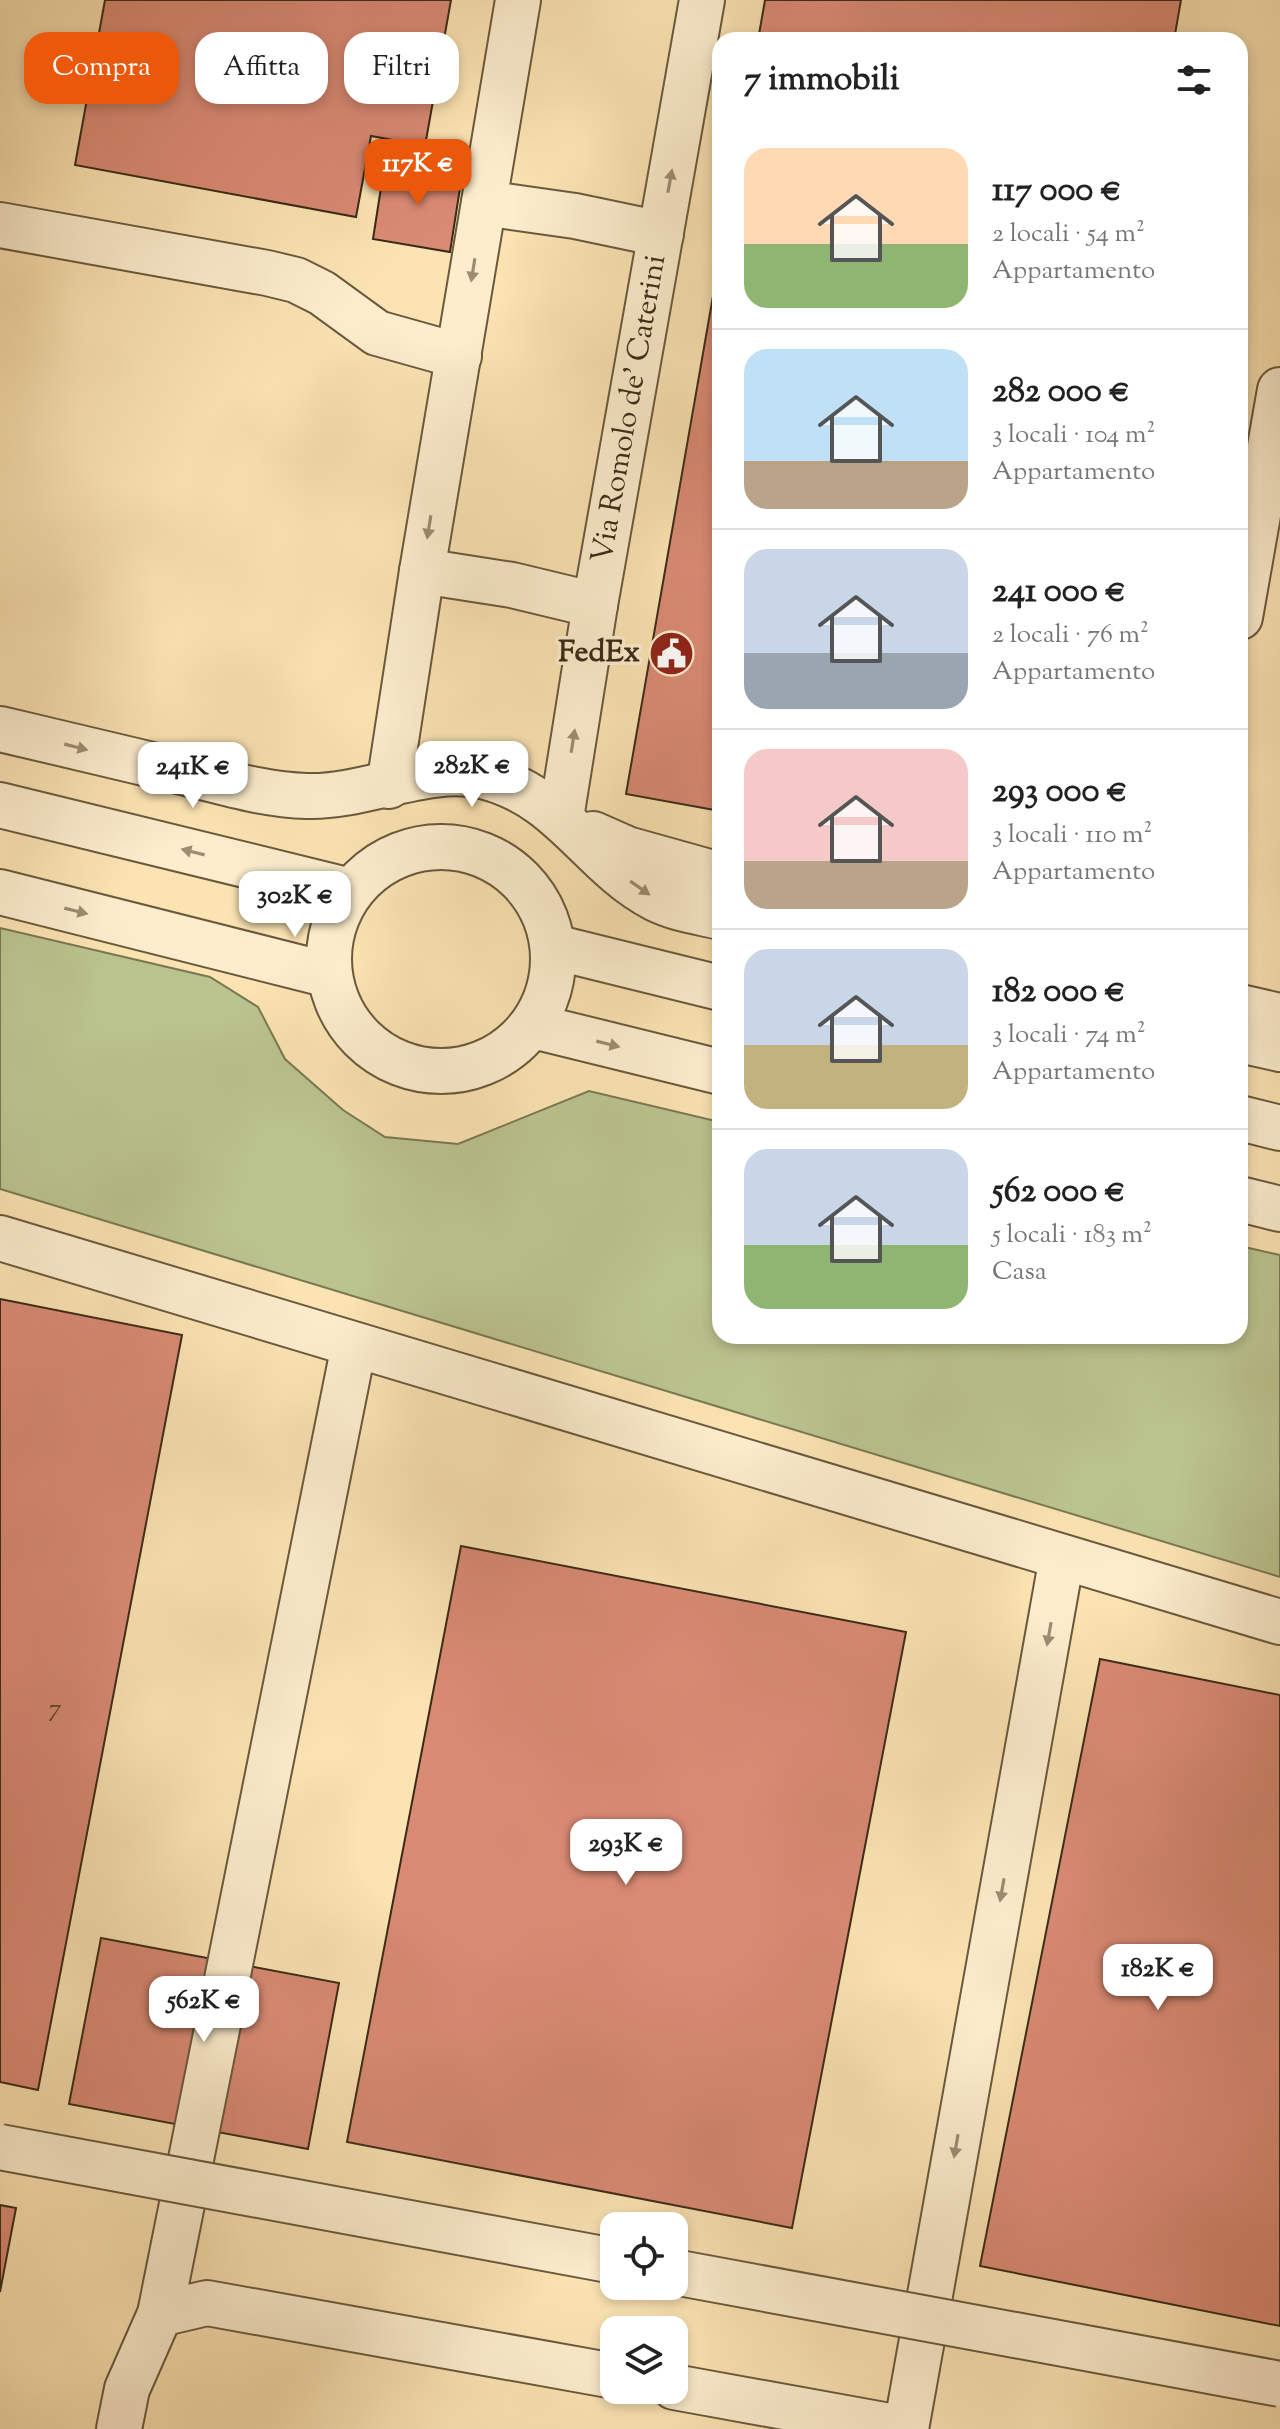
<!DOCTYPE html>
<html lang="it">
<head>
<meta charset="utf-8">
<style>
	body { margin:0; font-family:"Sorts Mill Goudy",serif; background:#f6f6f6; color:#222; height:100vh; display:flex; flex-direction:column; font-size:30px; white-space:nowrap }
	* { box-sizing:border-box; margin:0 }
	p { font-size:26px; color:#767676 }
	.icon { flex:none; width:44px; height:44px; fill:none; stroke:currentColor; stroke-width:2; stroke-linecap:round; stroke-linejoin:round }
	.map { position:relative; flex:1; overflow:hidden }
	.sheet { position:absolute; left:712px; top:32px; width:536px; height:1312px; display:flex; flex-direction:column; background:#fff; border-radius:24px; box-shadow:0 4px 12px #0003 }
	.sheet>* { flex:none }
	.guide { position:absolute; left:24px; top:32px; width:568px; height:72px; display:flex; gap:16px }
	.controls { position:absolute; left:600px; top:2212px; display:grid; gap:16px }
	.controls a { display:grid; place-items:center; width:88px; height:88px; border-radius:16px; background:#fff; box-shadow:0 4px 12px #0003; font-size:40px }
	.price { position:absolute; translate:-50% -68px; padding:0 18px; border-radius:16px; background:#fff; color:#222; font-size:26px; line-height:52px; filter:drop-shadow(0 2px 4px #0008) }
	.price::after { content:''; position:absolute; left:50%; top:48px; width:24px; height:18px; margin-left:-12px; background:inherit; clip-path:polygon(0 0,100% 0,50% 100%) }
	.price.active { background:#ea580c; color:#fff }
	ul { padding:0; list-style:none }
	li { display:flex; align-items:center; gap:24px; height:200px; padding:0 32px }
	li+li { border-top:2px solid #e0e0e0 }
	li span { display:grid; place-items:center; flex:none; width:224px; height:160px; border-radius:24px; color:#555 }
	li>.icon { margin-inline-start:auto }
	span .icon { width:96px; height:96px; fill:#fffc; stroke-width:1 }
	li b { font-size:34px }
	h2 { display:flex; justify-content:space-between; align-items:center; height:96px; padding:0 32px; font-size:34px }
	.tag { padding:0 28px; border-radius:24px; background:#fff; box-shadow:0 4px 12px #0003; font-size:28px; line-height:72px }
	.tag.active { background:#ea580c; color:#fff }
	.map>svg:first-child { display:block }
	.green { fill:#bbc48f; stroke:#7a7854; stroke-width:2 }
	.building { fill:#d98a74; stroke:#3a2b18; stroke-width:2 }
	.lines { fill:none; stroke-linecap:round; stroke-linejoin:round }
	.minor-casing { stroke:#6a593e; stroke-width:48 }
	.minor { stroke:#fcedcd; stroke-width:44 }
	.minor-bridge-casing { stroke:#6a593e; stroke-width:48; stroke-linecap:butt }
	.minor-bridge { stroke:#fcedcd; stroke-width:44 }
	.oneway { fill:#9b8c72 }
	.labels { text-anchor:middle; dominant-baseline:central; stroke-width:7; stroke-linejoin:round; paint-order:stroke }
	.number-label { font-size:26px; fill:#62432f }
	.street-label { font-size:30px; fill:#3a2b18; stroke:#fcedcd }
	.poi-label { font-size:30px; font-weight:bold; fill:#3a2b18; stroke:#fcedcd; text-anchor:end }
</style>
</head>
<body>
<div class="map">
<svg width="1280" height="2429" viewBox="0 0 1280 2429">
	<rect width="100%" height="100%" fill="#fbe3b2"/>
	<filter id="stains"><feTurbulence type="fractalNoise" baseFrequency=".0025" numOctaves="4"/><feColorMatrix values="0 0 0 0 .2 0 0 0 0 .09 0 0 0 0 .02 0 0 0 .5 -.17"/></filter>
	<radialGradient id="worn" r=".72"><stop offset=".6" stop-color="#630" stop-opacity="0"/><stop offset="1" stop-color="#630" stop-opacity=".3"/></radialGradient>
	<polygon class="green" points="0,928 210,977 258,1007 285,1059 343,1110 385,1137 458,1144 589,1091 720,1122 720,1336 1240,1336 1240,1246 1280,1255 1280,1577 0,1189"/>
	<g class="building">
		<polygon points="105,0 451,0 425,146 371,136 356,217 75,165"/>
		<polygon points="765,0 1181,0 1174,40 758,40"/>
		<polygon points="385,162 462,175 450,252 373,239"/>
		<polygon points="720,256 720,811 626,794"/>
		<polygon points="0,1299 182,1335 38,2090 0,2082"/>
		<polygon points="461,1546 906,1632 792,2228 347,2142"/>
		<polygon points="1100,1659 1280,1695 1280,2326 980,2266"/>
		<polygon points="101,1938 339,1983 308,2149 69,2104"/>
		<polygon points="0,2205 16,2208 0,2292"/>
	</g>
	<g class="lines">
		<defs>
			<g id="minor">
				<polyline points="484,203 575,216 661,234"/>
				<polyline points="0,225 267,273 296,280 322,293 377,333 459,356"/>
				<polyline points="422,571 512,585 595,605"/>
				<polyline points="1240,617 1280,390"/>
				<path d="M0,729C61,743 122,758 182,772C223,782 264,795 307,796C366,798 430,762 486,777C563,797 591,865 656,899C676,909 699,912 720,917"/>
				<polyline points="389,786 422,571 518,0"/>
				<polyline points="0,805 351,891"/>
				<polyline points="561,818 595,605 702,0"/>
				<polyline points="593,834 627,849 720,875"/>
				<circle cx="441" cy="959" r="112"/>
				<polyline points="0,892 329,975"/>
				<polyline points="554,947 720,988"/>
				<polyline points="1240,1007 1280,1016"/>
				<polyline points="533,1026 720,1072"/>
				<polyline points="1240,1040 1280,1049"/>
				<polyline points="1240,1118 1280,1128"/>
				<polyline points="1240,1199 1280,1209"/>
				<polyline points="0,1238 1280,1622"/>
				<polyline points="160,2314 354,1345"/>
				<polyline points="674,2387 906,2429"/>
				<polyline points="119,2429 127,2389 160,2314 207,2303 614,2376"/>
				<polyline points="906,2429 1062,1557"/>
			</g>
		</defs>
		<use href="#minor" class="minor-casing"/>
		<use href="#minor" class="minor"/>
		<defs>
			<g id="minor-bridge">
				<polyline points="0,2147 614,2261"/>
				<polyline points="674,2272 1280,2384"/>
			</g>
		</defs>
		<use href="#minor-bridge" class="minor-bridge-casing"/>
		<use href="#minor-bridge" class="minor-bridge"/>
	</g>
	<defs><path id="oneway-solid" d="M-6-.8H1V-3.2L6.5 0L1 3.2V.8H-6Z" transform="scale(2)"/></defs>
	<g class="oneway">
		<use href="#oneway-solid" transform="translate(670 181) rotate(-80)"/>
		<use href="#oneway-solid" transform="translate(473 270) rotate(99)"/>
		<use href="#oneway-solid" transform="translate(429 527) rotate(99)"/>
		<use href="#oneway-solid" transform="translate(573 741) rotate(-81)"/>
		<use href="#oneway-solid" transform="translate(76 747) rotate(14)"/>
		<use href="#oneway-solid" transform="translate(193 852) rotate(-166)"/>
		<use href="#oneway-solid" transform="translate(640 888) rotate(35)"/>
		<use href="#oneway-solid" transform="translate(76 911) rotate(14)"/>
		<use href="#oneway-solid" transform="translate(608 1044) rotate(14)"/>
		<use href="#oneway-solid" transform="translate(1049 1634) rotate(100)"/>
		<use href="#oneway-solid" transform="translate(1002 1890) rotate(100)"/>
		<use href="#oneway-solid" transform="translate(956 2146) rotate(100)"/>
	</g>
	<defs>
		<symbol id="civic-disc" viewBox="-11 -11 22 22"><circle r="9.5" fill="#8f2418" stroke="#fcedcd"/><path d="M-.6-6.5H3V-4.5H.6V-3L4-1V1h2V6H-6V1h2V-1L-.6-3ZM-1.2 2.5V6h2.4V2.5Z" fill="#fff"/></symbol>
	</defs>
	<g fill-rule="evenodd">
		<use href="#civic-disc" x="646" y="628" width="51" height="51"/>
	</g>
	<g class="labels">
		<g class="number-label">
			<text x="55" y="1709">7</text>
		</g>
		<g class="street-label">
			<text transform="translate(630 409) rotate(-80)">Via Romolo de' Caterini</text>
		</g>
		<g class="poi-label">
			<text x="640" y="653">FedEx</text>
		</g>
	</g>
	<rect width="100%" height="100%" filter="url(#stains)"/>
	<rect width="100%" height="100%" fill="url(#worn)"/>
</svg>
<div class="controls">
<a><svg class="icon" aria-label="locate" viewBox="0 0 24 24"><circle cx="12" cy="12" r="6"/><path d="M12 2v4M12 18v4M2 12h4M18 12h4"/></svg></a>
<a><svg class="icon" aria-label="layers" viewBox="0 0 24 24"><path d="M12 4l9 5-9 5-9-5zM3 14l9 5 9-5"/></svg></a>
</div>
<b class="price active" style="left:418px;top:207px">117K €</b>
<b class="price" style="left:472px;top:809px">282K €</b>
<b class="price" style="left:193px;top:810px">241K €</b>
<b class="price" style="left:295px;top:939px">302K €</b>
<b class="price" style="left:626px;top:1887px">293K €</b>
<b class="price" style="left:1158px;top:2012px">182K €</b>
<b class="price" style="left:204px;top:2044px">562K €</b>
<div class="guide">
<a class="tag active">Compra</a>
<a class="tag">Affitta</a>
<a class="tag">Filtri</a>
</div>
<section class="sheet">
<h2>7 immobili<svg class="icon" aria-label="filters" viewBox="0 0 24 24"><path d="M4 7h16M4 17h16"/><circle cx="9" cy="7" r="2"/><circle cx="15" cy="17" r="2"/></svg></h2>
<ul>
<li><span style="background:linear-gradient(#ffd9b3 60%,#8fb573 0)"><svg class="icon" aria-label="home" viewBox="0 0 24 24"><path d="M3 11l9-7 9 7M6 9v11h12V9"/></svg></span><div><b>117 000 €</b><p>2 locali · 54 m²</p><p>Appartamento</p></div></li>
<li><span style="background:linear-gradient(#bfe0f5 70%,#b9a48a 0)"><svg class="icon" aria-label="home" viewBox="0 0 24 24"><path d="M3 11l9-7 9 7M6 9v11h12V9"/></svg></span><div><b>282 000 €</b><p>3 locali · 104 m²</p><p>Appartamento</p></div></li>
<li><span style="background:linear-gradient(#c9d6e8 65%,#9aa5b1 0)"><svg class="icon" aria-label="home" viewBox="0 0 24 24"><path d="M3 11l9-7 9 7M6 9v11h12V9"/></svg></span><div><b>241 000 €</b><p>2 locali · 76 m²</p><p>Appartamento</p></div></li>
<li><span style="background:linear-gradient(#f6c9c9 70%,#b9a48a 0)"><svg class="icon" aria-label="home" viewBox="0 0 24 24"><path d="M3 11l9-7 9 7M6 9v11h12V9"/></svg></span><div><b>293 000 €</b><p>3 locali · 110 m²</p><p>Appartamento</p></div></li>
<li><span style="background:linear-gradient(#c9d6e8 60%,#c2b280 0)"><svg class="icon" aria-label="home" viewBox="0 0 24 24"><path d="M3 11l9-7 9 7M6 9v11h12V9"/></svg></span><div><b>182 000 €</b><p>3 locali · 74 m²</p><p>Appartamento</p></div></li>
<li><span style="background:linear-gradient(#c9d6e8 60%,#8fb573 0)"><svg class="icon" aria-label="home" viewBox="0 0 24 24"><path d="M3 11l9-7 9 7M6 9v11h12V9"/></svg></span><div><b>562 000 €</b><p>5 locali · 183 m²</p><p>Casa</p></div></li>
</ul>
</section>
</div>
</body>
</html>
